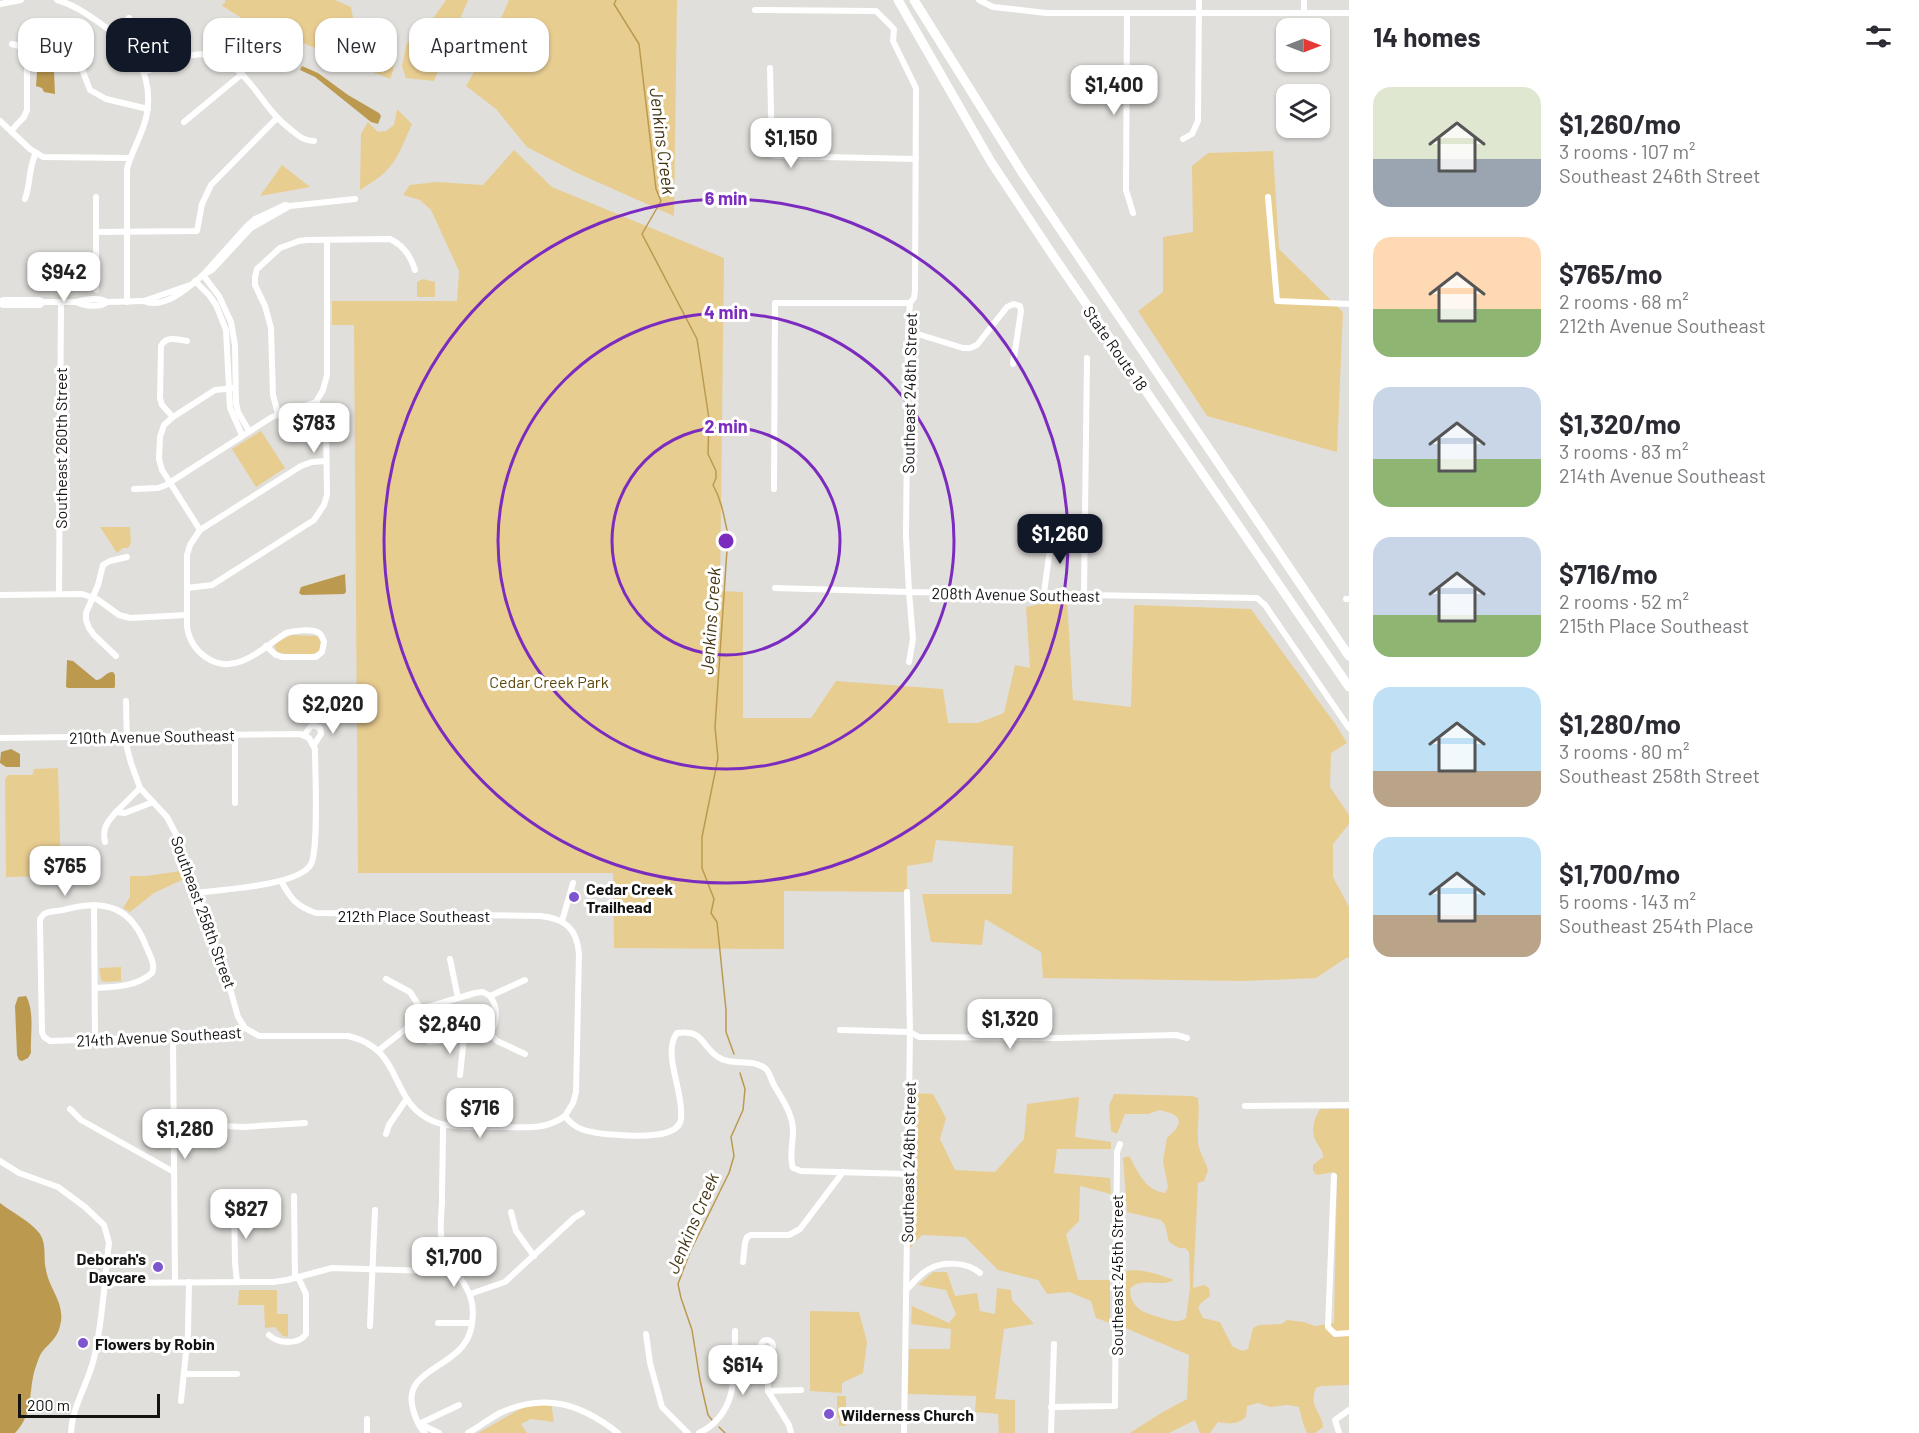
<!DOCTYPE html>
<html lang="en">
<head>
<meta charset="utf-8">
<style>
	body { margin:0; font-family:Barlow,sans-serif; background:#f7f7f7; color:#2b2b33; height:100vh; display:flex; flex-direction:column; font-size:22px; white-space:nowrap }
	* { box-sizing:border-box; margin:0 }
	p { font-size:20px; color:#7c7c81 }
	.icon { flex:none; width:33px; height:33px; fill:none; stroke:currentColor; stroke-width:2; stroke-linecap:round; stroke-linejoin:round }
	.map { position:relative; flex:1; overflow:hidden }
	.sheet { display:flex; flex-direction:column; background:#fff; width:570px }
	.sheet>* { flex:none }
	.banner { position:absolute; left:18px; top:18px; width:570px; height:54px; display:flex; gap:12px }
	.needle { width:39px; rotate:90deg }
	.controls { position:absolute; left:1276px; top:18px; display:grid; gap:12px }
	.controls a { display:grid; place-items:center; width:54px; height:54px; border-radius:12px; background:#fff; box-shadow:0 2px 4px #0004; font-size:30px }
	.scale { position:absolute; left:18px; bottom:15px; width:142px; box-sizing:border-box; padding-left:6px; border:3px solid #131312; border-top:0; font-size:16px; line-height:21px; white-space:nowrap; color:#131312; -webkit-text-stroke:4px #fff; paint-order:stroke }
	.price { position:absolute; translate:-50% -51px; padding:0 14px; border-radius:12px; background:#fff; color:#222; font-size:20px; line-height:39px; filter:drop-shadow(0 2px 3px #0008) }
	.price::after { content:''; position:absolute; left:50%; top:36px; width:18px; height:14px; margin-left:-9px; background:inherit; clip-path:polygon(0 0,100% 0,50% 100%) }
	.price.on { background:#111827; color:#fff }
	ul { padding:0; list-style:none }
	li { display:flex; align-items:center; gap:18px; height:150px; padding:0 24px }
	li span { display:grid; place-items:center; flex:none; width:168px; height:120px; border-radius:18px; color:#555 }
	li>.icon { margin-inline-start:auto }
	span .icon { width:72px; height:72px; fill:#fffc; stroke-width:1 }
	li b { font-size:26px }
	h2 { display:flex; justify-content:space-between; align-items:center; height:72px; padding:0 24px; font-size:26px }
	.pill { padding:0 21px; border-radius:18px; background:#fff; box-shadow:0 2px 4px #0004; font-size:21px; line-height:54px }
	.pill.on { background:#111827; color:#fff }
	main { display:flex; flex:1; min-height:0 }
	.map>svg:first-child { display:block }
	.green { fill:#e8cd91 }
	.water { fill:#bb9a50 }
	.lines { fill:none; stroke-linecap:round; stroke-linejoin:round }
	.stream { stroke:#bb9a50; stroke-width:1.5 }
	.minor { stroke:#fff; stroke-width:6 }
	.highway { stroke:#fff; stroke-width:9 }
	.ring { fill:none; stroke:#7b2cbf; stroke-width:3 }
	.poi-dot { fill:#7f55cf; stroke:#fff; stroke-width:2 }
	.labels { text-anchor:middle; dominant-baseline:central; stroke-width:6; stroke-linejoin:round; paint-order:stroke }
	.street-label { font-size:16px; fill:#131312; stroke:#fff }
	.park-label { font-size:16px; fill:#5c4609; stroke:#fff }
	.poi-label { font-size:16px; font-weight:bold; fill:#131312; stroke:#fff; text-anchor:start }
	.water-label { font-size:18px; font-style:italic; fill:#433514; stroke:#fff }
	.centre { fill:#7b2cbf; stroke:#fff; stroke-width:3 }
	.ring-label { font-size:18px; text-anchor:middle; font-weight:bold; fill:#7b2cbf; stroke:#fff; stroke-width:6; stroke-linejoin:round; paint-order:stroke }
</style>
</head>
<body>
<main>
<div class="map">
<svg width="1349" height="1433" viewBox="0 0 1349 1433">
	<rect width="100%" height="100%" fill="#e1dfdb"/>
	<g class="green">
		<polygon points="225,0 335,0 351,7 356,35 393,56 393,71 390,79 286,36 270,36 221,5 225,3"/>
		<polygon points="446,0 468,0 434,81 406,78 402,66 406,46 414,32 434,17"/>
		<polygon points="509,0 677,0 674,216 577,173 527,147 496,109 466,86 490,44"/>
		<path d="M397,109L412,124C396,160 395,169 360,190L361,134L368,122L378,132L386,131L394,125Z"/>
		<polygon points="514,150 552,187 724,258 720,591 743,592 743,718 811,718 836,681 943,689 948,723 978,723 1004,713 1015,665 1030,668 1026,607 1067,599 1073,700 1131,707 1134,605 1251,609 1336,725 1347,743 1331,753 1330,787 1349,815 1349,824 1333,844 1333,877 1349,907 1349,958 1346,958 1316,978 1243,981 1043,978 1041,952 985,919 982,945 931,942 922,894 1012,894 1013,846 936,840 932,862 907,866 907,892 784,891 784,949 614,948 613,873 358,873 354,325 332,325 332,301 457,301 459,271 431,210 420,200 403,195 410,185 437,182 483,185"/>
		<polygon points="1273,151 1279,249 1343,312 1337,452 1207,416 1138,311 1163,292 1163,237 1193,232 1192,166 1208,153"/>
		<polygon points="282,165 310,187 260,196"/>
		<polygon points="423,279 435,282 435,297 417,297 417,282"/>
		<polygon points="261,431 285,468 256,487 232,449"/>
		<polygon points="100,527 130,527 131,543 128,548 123,548 117,553"/>
		<path d="M291,635L317,636L321,642L320,650C311,658 287,656 276,651L274,644Z"/>
		<polygon points="58,768 61,876 6,877 5,779 8,775 30,775 33,774 34,769"/>
		<polygon points="181,871 184,879 154,893 130,912 123,908 130,897 130,876 146,876"/>
		<polygon points="121,967 121,981 104,982 101,980 99,968"/>
		<polygon points="914,1093 933,1094 946,1118 940,1139 955,1170 995,1172 1024,1139 1027,1104 1079,1097 1075,1137 1111,1142 1111,1149 1057,1149 1054,1173 1110,1178 1111,1194 1080,1186 1079,1221 1066,1234 1078,1280 1110,1280 1110,1323 1096,1318 1091,1301 1069,1292 1047,1294 1038,1280 998,1270 965,1237 922,1235 910,1248"/>
		<path d="M1114,1094L1192,1096L1198,1098C1200,1113 1197,1128 1198,1143C1200,1154 1205,1160 1208,1170L1204,1181L1198,1183L1193,1288L1204,1285L1209,1288L1210,1296L1201,1303L1198,1308L1203,1318L1220,1322L1232,1346L1242,1351L1248,1349L1253,1328L1259,1325L1282,1324L1287,1320L1304,1322L1315,1326L1334,1323L1337,1177L1334,1172L1317,1175L1313,1171V1165L1323,1157C1323,1150 1320,1149 1317,1143C1310,1133 1314,1118 1320,1109H1349V1385L1321,1386L1316,1388C1308,1407 1322,1412 1323,1427L1315,1433H1307L1303,1423L1299,1407L1287,1405L1270,1407L1258,1403L1247,1406L1246,1417C1236,1425 1230,1424 1218,1422L1210,1433H1200L1195,1420L1169,1433H1130L1161,1413L1187,1399L1189,1355L1123,1327L1119,1316V1273C1137,1266 1157,1274 1174,1280C1159,1288 1141,1276 1130,1289C1131,1310 1145,1313 1162,1318C1171,1321 1178,1323 1186,1318L1190,1288L1189,1252L1185,1248H1179L1169,1242L1165,1225L1161,1220L1127,1212L1123,1158L1129,1156C1138,1171 1144,1190 1165,1193L1168,1187L1163,1161L1167,1138L1176,1129L1179,1123L1178,1118L1173,1114L1160,1110L1148,1114H1125L1117,1134L1111,1131L1109,1106Z"/>
		<polygon points="933,1272 947,1272 955,1296 977,1293 980,1311 995,1314 997,1288 1011,1290 1012,1300 1034,1324 1004,1329 995,1399 1015,1400 1015,1433 999,1433 998,1414 975,1412 976,1396 908,1394 909,1349 950,1349 951,1329 911,1324 912,1306 949,1323 956,1314 946,1290 918,1285"/>
		<polygon points="239,1290 277,1290 277,1314 288,1314 288,1337 283,1336 275,1327 265,1328 264,1305 238,1305"/>
		<polygon points="810,1311 859,1312 867,1342 863,1373 842,1383 842,1393 810,1391"/>
		<polygon points="837,1396 846,1396 846,1426 839,1426 839,1419 837,1418"/>
		<polygon points="551,1402 554,1422 531,1419 521,1424 527,1433 478,1433 527,1405"/>
	</g>
	<g class="water">
		<polygon points="302,66 318,73 348,95 379,113 381,116 378,124 371,122 315,77 300,70"/>
		<polygon points="54,71 55,94 44,92 42,88 36,86 37,72"/>
		<polygon points="345,574 346,592 344,594 302,595 299,593 301,587"/>
		<path d="M67,660L73,661L96,680C103,680 105,672 113,672L115,675V687L114,688H68L66,687Z"/>
		<polygon points="11,749 20,754 20,767 6,767 0,763 1,752"/>
		<path d="M26,996C35,1011 30,1037 31,1053L28,1058L22,1061L19,1060L17,1055L15,1006L18,997Z"/>
		<path d="M0,1203C13,1213 30,1221 40,1234C47,1245 43,1258 46,1270C50,1291 66,1304 60,1326C57,1339 49,1343 42,1352C39,1356 37,1364 35,1369C28,1393 34,1413 15,1433H0Z"/>
	</g>
	<g class="lines">
		<g class="stream">
			<path d="M616,0L614,4L639,44L656,189L661,201L642,234L697,339L709,419L708,454L716,471V478L713,485C722,501 724,517 728,535L715,727L718,758L702,837V868L714,899L711,913L717,922L726,1010V1032L734,1054"/>
			<polyline points="712,1420 708,1415 700,1380 692,1330 681,1298 678,1284 690,1252 729,1173 734,1156 731,1137 743,1110 745,1089 740,1073"/>
			<polyline points="719,1427 725,1433"/>
		</g>
		<g class="minor">
			<path d="M57,0C72,4 84,12 97,21C130,44 154,70 147,113C144,133 132,149 127,169V302"/>
			<polyline points="979,0 993,7 1046,13 1349,13"/>
			<polyline points="0,4 21,0"/>
			<polyline points="755,10 876,11 894,29 893,41 916,88 915,290 914,298 910,303 908,331 906,536 909,592 913,639 909,662"/>
			<polyline points="1304,12 1304,0"/>
			<polyline points="1127,14 1126,190 1133,213"/>
			<polyline points="116,34 129,18"/>
			<polyline points="90,37 83,49 80,64 90,90 106,99 148,109"/>
			<polyline points="770,68 772,155 779,156 916,159"/>
			<path d="M144,72C193,52 216,40 253,87C265,102 274,117 290,129C298,135 303,141 314,141"/>
			<polyline points="0,121 30,149 43,157 130,158"/>
			<polyline points="184,122 242,74"/>
			<polyline points="11,131 24,117 27,110 27,54 23,47 12,44"/>
			<polyline points="1183,139 1192,134 1198,121 1199,0"/>
			<polyline points="1268,197 1277,301 1349,304"/>
			<path d="M25,199C31,183 28,168 36,153"/>
			<polygon points="285,205 290,206 251,228 212,270 203,275 247,226 255,219"/>
			<polyline points="290,206 355,199"/>
			<polyline points="96,232 197,231 202,204 211,185 276,119"/>
			<polyline points="62,258 96,257"/>
			<polyline points="195,281 209,295 216,305 226,330 230,408 242,435"/>
			<path d="M190,285L144,301C164,310 189,287 203,275L219,296L231,322L235,345L236,403L238,412L249,431"/>
			<polyline points="96,290 96,197"/>
			<polyline points="0,302 3,300 39,300 43,302 40,305 3,305 0,303"/>
			<polyline points="43,302 76,302"/>
			<path d="M107,302C100,297 85,299 76,302C84,306 100,308 107,302L144,301"/>
			<polyline points="908,331 963,348 970,348 977,345 1007,307 1014,304 1020,306 1021,311 1013,364"/>
			<polyline points="316,402 323,390 327,375 327,240"/>
			<path d="M278,414L273,395L271,328L265,306L255,285V277L257,269L280,248L299,241L307,240L390,239C403,245 411,257 415,270"/>
			<path d="M173,417L162,405L160,398L161,346C166,336 177,339 187,341"/>
			<polyline points="134,489 158,488 166,485 272,417 316,402"/>
			<polyline points="774,489 775,303 910,303"/>
			<polyline points="200,530 162,470 159,459 160,437 164,425 173,417 215,390 235,388"/>
			<polyline points="187,588 212,585 314,520 324,505 327,495 326,421 324,413 316,402"/>
			<polyline points="775,588 909,592 1257,598 1265,605 1349,728"/>
			<polyline points="1044,593 1052,533"/>
			<polyline points="59,594 61,302"/>
			<polyline points="1084,594 1087,358"/>
			<polyline points="0,595 82,594 97,599 119,615 130,618 187,615"/>
			<polyline points="1346,599 1349,599"/>
			<path d="M266,646L276,655L282,657H316L322,652L324,642C323,639 322,635 319,633C312,628 293,631 286,633C272,642 258,655 242,661C216,672 191,652 187,627V555L190,545L200,530L301,466L312,462L326,461"/>
			<polyline points="116,656 94,635 89,628 86,620 86,613 98,585 103,565 110,561 127,557"/>
			<polyline points="126,701 127,748 131,763 140,788 167,817 178,838 194,893 224,967 238,1017 245,1028"/>
			<polyline points="235,735 235,803"/>
			<polyline points="304,735 312,725 320,728 321,734 314,745"/>
			<path d="M0,738L300,734L309,738L315,749C315,771 319,848 311,864C300,886 218,890 194,893"/>
			<polyline points="140,788 116,812 125,813 153,802"/>
			<path d="M105,842C102,829 107,822 116,812"/>
			<path d="M281,881C291,899 296,906 316,913L541,916C565,919 577,928 579,954L576,1092L573,1103L565,1116"/>
			<polyline points="94,905 95,1039"/>
			<polyline points="562,921 573,883"/>
			<polyline points="450,959 458,998"/>
			<polyline points="386,979 410,992 421,1009"/>
			<path d="M95,988C114,987 136,987 152,973C156,964 149,954 146,946C131,907 105,899 67,909C59,912 51,910 44,914L40,919V925L42,1032L44,1037L50,1041L200,1036L245,1028L259,1036H348C406,1049 387,1103 435,1122C453,1129 485,1127 504,1127C526,1127 546,1130 565,1116C575,1130 588,1132 605,1134C622,1135 678,1142 681,1119C683,1100 674,1078 672,1059C671,1050 671,1041 677,1033C704,1029 701,1046 718,1057C732,1067 752,1057 766,1069C770,1073 771,1080 774,1085C782,1099 793,1114 793,1131C793,1143 789,1157 793,1168L801,1171L907,1174"/>
			<polyline points="490,996 525,980"/>
			<polyline points="412,1024 424,1039 430,1042 490,1034 497,1041 525,1054"/>
			<polyline points="840,1030 910,1032 919,1037 1060,1038 1176,1035 1187,1038"/>
			<polyline points="173,1038 175,1282"/>
			<path d="M379,1050L412,1024L421,1009L475,993L483,992L490,996C499,1009 497,1021 490,1034"/>
			<polyline points="460,1075 464,1037"/>
			<polyline points="1245,1106 1349,1105"/>
			<polyline points="70,1109 81,1120 174,1172"/>
			<polyline points="173,1123 243,1127 305,1123"/>
			<polyline points="386,1134 389,1125 406,1100"/>
			<path d="M0,1161L19,1173L58,1187L85,1207L104,1225L109,1243C104,1281 103,1321 94,1358C88,1384 72,1406 71,1433"/>
			<polyline points="1334,1176 1328,1327 1335,1334 1349,1333"/>
			<polyline points="234,1196 235,1262 237,1282"/>
			<polyline points="294,1196 295,1278"/>
			<polyline points="511,1212 516,1231 534,1256"/>
			<polyline points="743,1262 745,1243 747,1237 751,1235 789,1235 800,1229 843,1172"/>
			<polyline points="104,1283 273,1282 287,1280 332,1268 429,1271 451,1262"/>
			<path d="M907,1289C914,1282 920,1274 929,1269C943,1261 968,1262 980,1273"/>
			<polyline points="470,1294 505,1282 574,1218 582,1213"/>
			<polyline points="438,1323 472,1323"/>
			<polyline points="370,1326 375,1210"/>
			<polyline points="646,1334 650,1363 662,1407 688,1433"/>
			<path d="M269,1335C278,1344 299,1345 306,1334V1294L298,1277"/>
			<circle cx="767" cy="1346" r="6"/>
			<polyline points="767,1353 768,1391 789,1425 791,1433"/>
			<polyline points="185,1374 237,1374"/>
			<polyline points="768,1391 801,1390"/>
			<polyline points="181,1401 188,1333 189,1282"/>
			<polyline points="1051,1407 1115,1406 1117,1152 1120,1144"/>
			<polyline points="419,1424 459,1405"/>
			<polyline points="420,1424 439,1433"/>
			<polyline points="367,1433 367,1419"/>
			<path d="M425,1433C419,1427 415,1417 413,1409C401,1367 462,1369 471,1329C480,1288 455,1280 444,1249C439,1235 441,1218 442,1203C442,1177 443,1151 443,1125"/>
			<path d="M468,1433C479,1427 489,1419 500,1413C545,1392 581,1404 618,1433"/>
			<path d="M699,1433C740,1413 734,1370 735,1331"/>
			<polyline points="904,1433 910,1032 907,892"/>
			<polyline points="1051,1433 1054,1344"/>
			<polyline points="1339,1433 1335,1420 1349,1410"/>
		</g>
		<g class="highway">
			<polyline points="898,0 991,162 1054,257 1349,687"/>
			<polyline points="914,0 1023,174 1349,656"/>
		</g>
	</g>
	<g class="ring">
		<circle cx="726" cy="541" r="114"/>
		<circle cx="726" cy="541" r="228"/>
		<circle cx="726" cy="541" r="342"/>
	</g>
	<g class="poi-dot">
		<circle cx="574" cy="897" r="6"/>
		<circle cx="158" cy="1267" r="6"/>
		<circle cx="83" cy="1343" r="6"/>
		<circle cx="829" cy="1414" r="6"/>
	</g>
	<g class="labels">
		<g class="street-label">
			<text transform="translate(1116 348) rotate(55)">State Route 18</text>
			<text transform="translate(909 393) rotate(-89)">Southeast 248th Street</text>
			<text transform="translate(60 448) rotate(-90)">Southeast 260th Street</text>
			<text transform="translate(1016 594) rotate(1)">208th Avenue Southeast</text>
			<text transform="translate(152 736) rotate(-1)">210th Avenue Southeast</text>
			<text transform="translate(204 912) rotate(70)">Southeast 258th Street</text>
			<text x="414" y="915">212th Place Southeast</text>
			<text transform="translate(159 1036) rotate(-3)">214th Avenue Southeast</text>
			<text transform="translate(908 1162) rotate(-89)">Southeast 248th Street</text>
			<text transform="translate(1116 1275) rotate(-90)">Southeast 245th Street</text>
		</g>
		<g class="park-label">
			<text x="549" y="681">Cedar Creek Park</text>
		</g>
		<g class="poi-label">
			<text x="586" y="888">Cedar Creek<tspan x="586" dy="18">Trailhead</tspan></text>
			<text x="146" y="1258" text-anchor="end">Deborah's<tspan x="146" dy="18">Daycare</tspan></text>
			<text x="95" y="1343">Flowers by Robin</text>
			<text x="841" y="1414">Wilderness Church</text>
		</g>
		<g class="water-label">
			<text transform="translate(663 141) rotate(83)">Jenkins Creek</text>
			<text transform="translate(710 621) rotate(-86)">Jenkins Creek</text>
			<text transform="translate(692 1223) rotate(-67)">Jenkins Creek</text>
		</g>
	</g>
	<circle cx="726" cy="541" r="9" class="centre"/>
	<g class="ring-label">
		<text x="726" y="205">6 min</text>
		<text x="726" y="319">4 min</text>
		<text x="726" y="433">2 min</text>
	</g>
</svg>
<div class="controls">
<a><svg class="needle" viewBox="-14 -14 28 28"><path d="M0-13l5 13h-10z" fill="#e53935"/><path d="M0 13l5-13h-10z" fill="#7c7c81"/></svg></a>
<a><svg class="icon" aria-label="layers" viewBox="0 0 24 24"><path d="M12 4l9 5-9 5-9-5zM3 14l9 5 9-5"/></svg></a>
</div>
<div class="scale">200 m</div>
<b class="price" style="left:1114px;top:116px">$1,400</b>
<b class="price" style="left:791px;top:169px">$1,150</b>
<b class="price" style="left:64px;top:303px">$942</b>
<b class="price" style="left:314px;top:454px">$783</b>
<b class="price on" style="left:1060px;top:565px">$1,260</b>
<b class="price" style="left:333px;top:735px">$2,020</b>
<b class="price" style="left:65px;top:897px">$765</b>
<b class="price" style="left:1010px;top:1050px">$1,320</b>
<b class="price" style="left:450px;top:1055px">$2,840</b>
<b class="price" style="left:480px;top:1139px">$716</b>
<b class="price" style="left:185px;top:1160px">$1,280</b>
<b class="price" style="left:246px;top:1240px">$827</b>
<b class="price" style="left:454px;top:1288px">$1,700</b>
<b class="price" style="left:743px;top:1396px">$614</b>
<div class="banner">
<a class="pill">Buy</a>
<a class="pill on">Rent</a>
<a class="pill">Filters</a>
<a class="pill">New</a>
<a class="pill">Apartment</a>
</div>
</div>
<section class="sheet">
<h2>14 homes<svg class="icon" aria-label="filters" viewBox="0 0 24 24"><path d="M4 7h16M4 17h16"/><circle cx="9" cy="7" r="2"/><circle cx="15" cy="17" r="2"/></svg></h2>
<ul>
<li><span style="background:linear-gradient(#dfe7d0 60%,#9aa5b1 0)"><svg class="icon" aria-label="home" viewBox="0 0 24 24"><path d="M3 11l9-7 9 7M6 9v11h12V9"/></svg></span><div><b>$1,260/mo</b><p>3 rooms · 107 m²</p><p>Southeast 246th Street</p></div></li>
<li><span style="background:linear-gradient(#ffd9b3 60%,#8fb573 0)"><svg class="icon" aria-label="home" viewBox="0 0 24 24"><path d="M3 11l9-7 9 7M6 9v11h12V9"/></svg></span><div><b>$765/mo</b><p>2 rooms · 68 m²</p><p>212th Avenue Southeast</p></div></li>
<li><span style="background:linear-gradient(#c9d6e8 60%,#8fb573 0)"><svg class="icon" aria-label="home" viewBox="0 0 24 24"><path d="M3 11l9-7 9 7M6 9v11h12V9"/></svg></span><div><b>$1,320/mo</b><p>3 rooms · 83 m²</p><p>214th Avenue Southeast</p></div></li>
<li><span style="background:linear-gradient(#c9d6e8 65%,#8fb573 0)"><svg class="icon" aria-label="home" viewBox="0 0 24 24"><path d="M3 11l9-7 9 7M6 9v11h12V9"/></svg></span><div><b>$716/mo</b><p>2 rooms · 52 m²</p><p>215th Place Southeast</p></div></li>
<li><span style="background:linear-gradient(#bfe0f5 70%,#b9a48a 0)"><svg class="icon" aria-label="home" viewBox="0 0 24 24"><path d="M3 11l9-7 9 7M6 9v11h12V9"/></svg></span><div><b>$1,280/mo</b><p>3 rooms · 80 m²</p><p>Southeast 258th Street</p></div></li>
<li><span style="background:linear-gradient(#bfe0f5 65%,#b9a48a 0)"><svg class="icon" aria-label="home" viewBox="0 0 24 24"><path d="M3 11l9-7 9 7M6 9v11h12V9"/></svg></span><div><b>$1,700/mo</b><p>5 rooms · 143 m²</p><p>Southeast 254th Place</p></div></li>
</ul>
</section>
</main>
</body>
</html>
